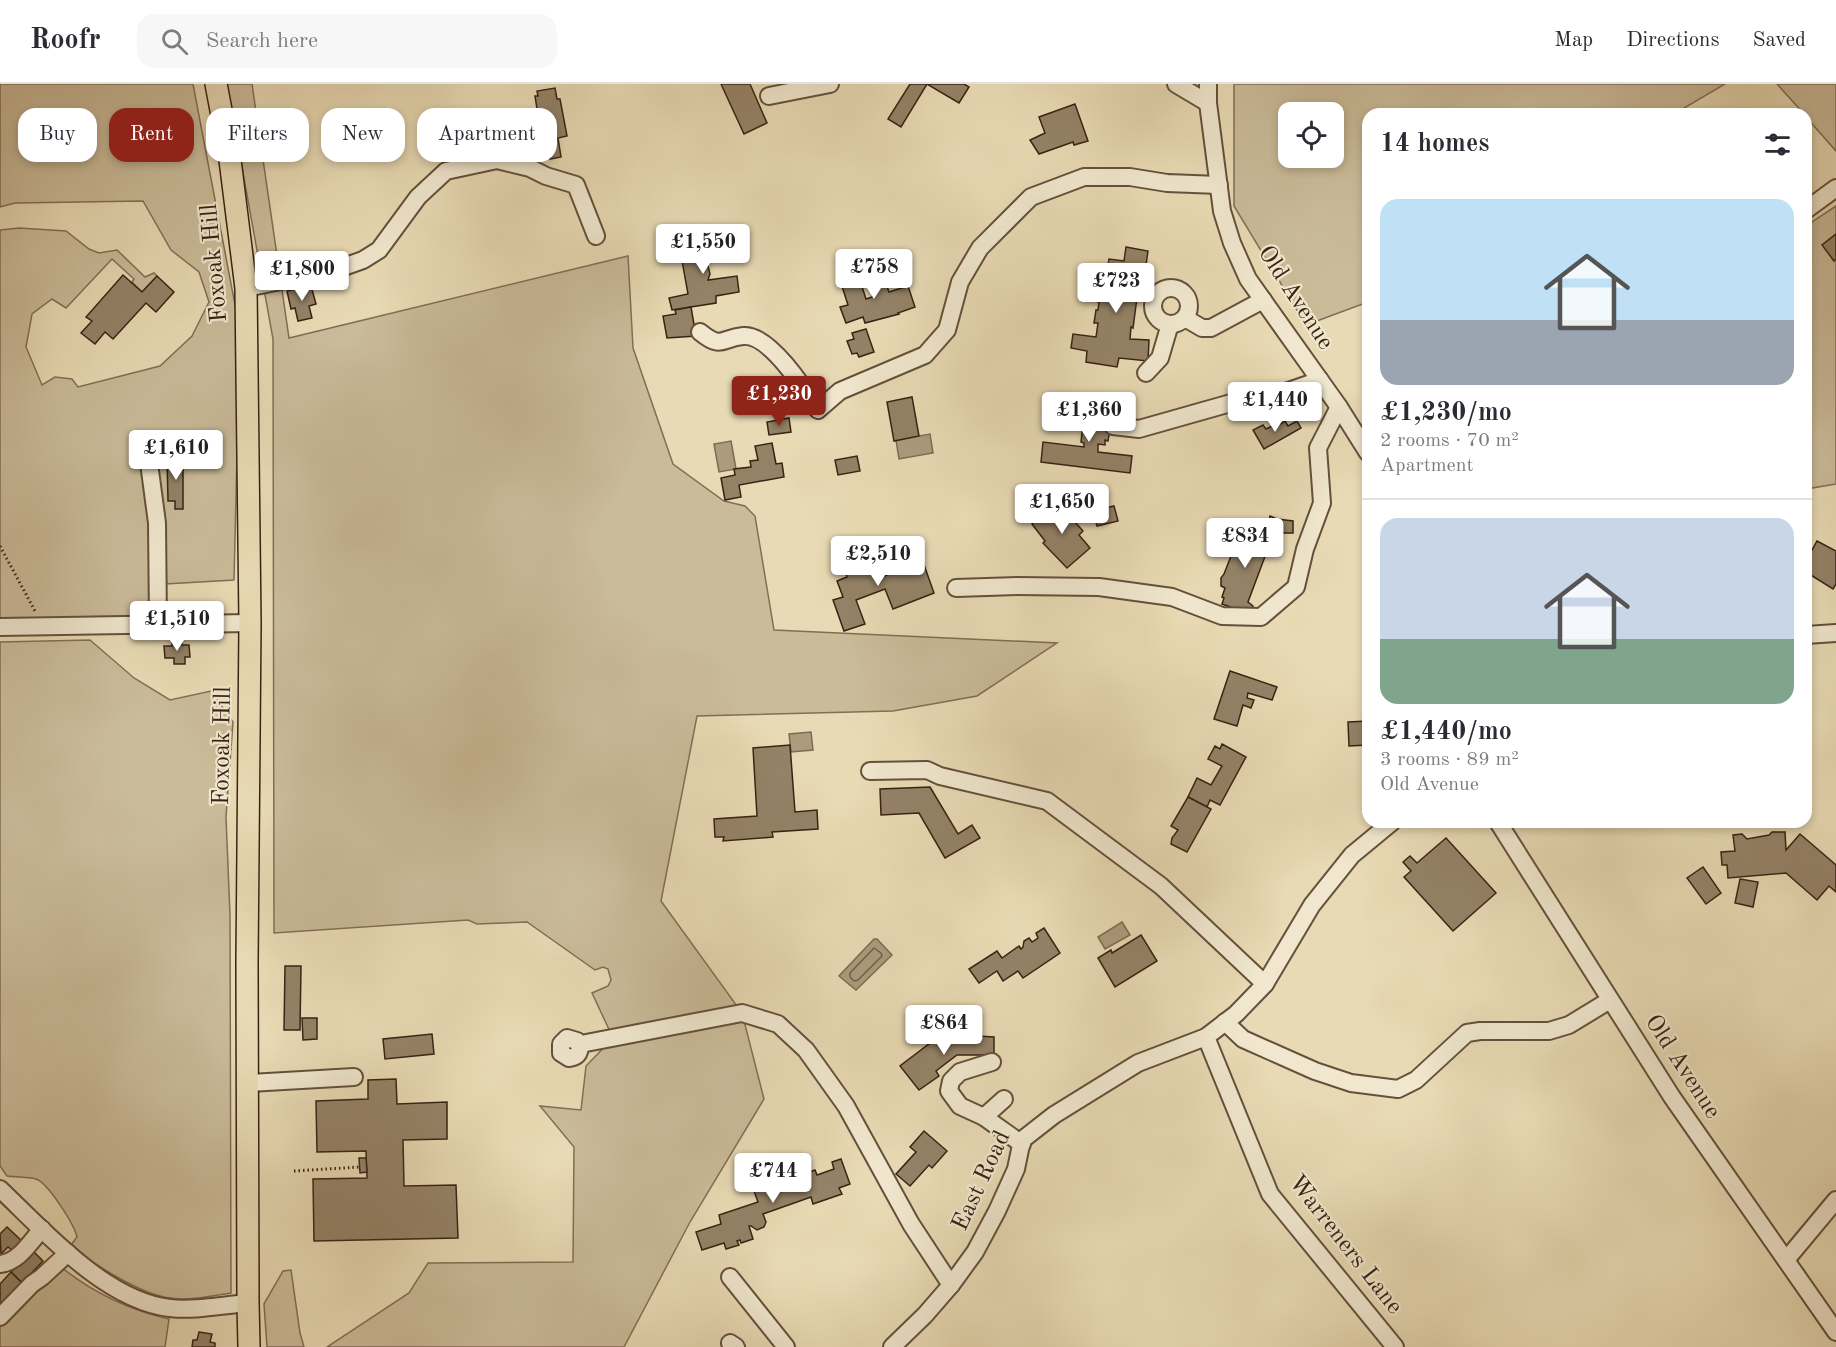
<!DOCTYPE html>
<html lang="en">
<head>
<meta charset="utf-8">
<style>
	body { margin:0; font-family:"Old Standard TT",serif; background:#f7f7f7; color:#2b2b33; height:100vh; display:flex; flex-direction:column; font-size:22px; white-space:nowrap }
	* { box-sizing:border-box; margin:0 }
	p { font-size:20px; color:#7c7c81 }
	.icon { flex:none; width:33px; height:33px; fill:none; stroke:currentColor; stroke-width:2; stroke-linecap:round; stroke-linejoin:round }
	.map { position:relative; flex:1; overflow:hidden }
	.panel { position:absolute; left:1362px; top:24px; width:450px; height:720px; display:flex; flex-direction:column; background:#fff; border-radius:18px; box-shadow:0 3px 9px #0003 }
	.panel>* { flex:none }
	.banner { position:absolute; left:18px; top:24px; width:570px; height:54px; display:flex; gap:12px }
	.tools { position:absolute; left:1278px; top:18px; display:grid; gap:12px }
	.tools a { display:grid; place-items:center; width:66px; height:66px; border-radius:12px; background:#fff; box-shadow:0 3px 9px #0003; font-size:30px }
	.price { position:absolute; translate:-50% -51px; padding:0 14px; border-radius:6px; background:#fff; color:#222; font-size:20px; line-height:39px; filter:drop-shadow(0 2px 3px #0008) }
	.price::after { content:''; position:absolute; left:50%; top:36px; width:18px; height:14px; margin-left:-9px; background:inherit; clip-path:polygon(0 0,100% 0,50% 100%) }
	.price.on { background:#8f2418; color:#fff }
	ul { padding:0; list-style:none }
	li { display:grid; align-content:center; gap:12px; height:318px; padding:0 18px }
	li+li { border-top:2px solid #e1e1e2 }
	li span { display:grid; place-items:center; height:186px; border-radius:18px; color:#555 }
	li>.icon { margin-inline-start:auto }
	span .icon { width:108px; height:108px; fill:#fffc; stroke-width:1 }
	li b { font-size:26px }
	h2 { display:flex; justify-content:space-between; align-items:center; height:72px; padding:0 18px; font-size:26px }
	.tag { padding:0 21px; border-radius:18px; background:#fff; box-shadow:0 3px 9px #0003; font-size:21px; line-height:54px }
	.tag.on { background:#8f2418; color:#fff }
	header { display:flex; align-items:center; gap:36px; box-sizing:border-box; height:84px; padding:0 30px; background:#fff; border-bottom:2px solid #e1e1e2 }
	header strong { font-size:28px }
	nav { display:flex; gap:33px; margin-inline-start:auto; font-size:21px }
	.search { width:420px; height:54px; background:#f7f7f7; display:flex; align-items:center; gap:15px; box-sizing:border-box; padding:0 21px; border-radius:18px; color:#7c7c81; font-size:22px }
	.map>svg:first-child { display:block }
	.green { fill:#cabb99; stroke:#826e56; stroke-width:1.5; fill-rule:evenodd }
	.water { fill:#ac9b7d; stroke:#7e6b53; stroke-width:1.5 }
	.lines { fill:none; stroke-linecap:round; stroke-linejoin:round }
	.shore { stroke:#725e48; stroke-width:1.5 }
	.building { fill:#948267; stroke:#392213; stroke-width:1.5 }
	.minor-casing { stroke:#65503b; stroke-width:20 }
	.major-casing { stroke:#392213; stroke-width:24 }
	.path { stroke:#392213; stroke-width:3; stroke-dasharray:1.5 3; stroke-linecap:butt }
	.minor { stroke:#f0e7ce; stroke-width:16 }
	.major { stroke:#e8dab4; stroke-width:21 }
	.labels { text-anchor:middle; dominant-baseline:central; stroke-width:4.5; stroke-linejoin:round; paint-order:stroke }
	.street-label { font-size:24px; fill:#392213; stroke:#f0e7ce }
</style>
</head>
<body>
<header>
<strong>Roofr</strong>
<div class="search"><svg class="icon" aria-label="search" viewBox="0 0 24 24"><circle cx="10" cy="10" r="6"/><path d="M15 15l6 6"/></svg>Search here</div>
<nav><a>Map</a><a>Directions</a><a>Saved</a></nav>
</header>
<div class="map">
<svg width="1836" height="1263" viewBox="0 0 1836 1263">
	<rect width="100%" height="100%" fill="#e8dab4"/>
	<filter id="stains"><feTurbulence type="fractalNoise" baseFrequency=".00333" numOctaves="4"/><feColorMatrix values="0 0 0 0 .2 0 0 0 0 .09 0 0 0 0 .02 0 0 0 .5 -.17"/></filter>
	<radialGradient id="worn" r=".72"><stop offset=".6" stop-color="#630" stop-opacity="0"/><stop offset="1" stop-color="#630" stop-opacity=".3"/></radialGradient>
	<g class="green">
		<polygon points="0,0 193,0 236,226 238,329 234,496 165,500 148,539 0,543 0,146 19,144 66,147 89,165 99,169 117,166 145,193 154,189 157,192 142,208 132,198 134,195 112,175 66,224 52,215 32,230 26,263 42,301 55,293 72,295 78,303 160,282 192,252 209,218 199,188 171,166 143,117 15,119 0,123"/>
		<polygon points="227,0 252,0 289,254 628,172 633,264 673,380 724,417 745,422 755,432 774,546 1057,559 977,612 893,627 697,632 661,817 742,929 764,1015 690,1138 624,1263 327,1263 409,1209 428,1179 573,1178 574,1063 540,1022 581,1026 586,982 613,954 592,909 608,902 611,896 608,885 603,883 595,886 527,838 477,840 468,836 274,849 273,255"/>
		<path d="M1234,0H1725L1674,30H1368V218L1306,241L1234,122ZM1288,28H1334V74H1288Z"/>
		<polygon points="1777,0 1836,0 1836,67 1806,33 1806,30 1804,30"/>
		<polygon points="1836,122 1836,400 1806,405 1806,142"/>
		<path d="M90,556L134,594L170,616L211,607L233,638L226,733L230,831L231,1209C212,1212 190,1217 170,1214C142,1211 92,1180 71,1161L77,1153C74,1140 48,1099 36,1095C27,1093 16,1093 7,1092L0,1082V558Z"/>
		<path d="M55,1178C89,1207 125,1225 169,1235L165,1263H0V1237Z"/>
		<polygon points="291,1186 300,1249 304,1263 267,1263 264,1220 283,1187"/>
	</g>
	<g class="water">
		<polygon points="930,350 933,369 899,375 896,356"/>
		<polygon points="731,357 736,385 719,388 714,360"/>
		<polygon points="811,648 813,666 791,668 789,650"/>
		<polygon points="1122,838 1130,851 1105,865 1098,853"/>
		<polygon points="874,855 877,855 892,871 856,906 839,892"/>
	</g>
	<g class="lines">
		<polygon class="shore" points="874,864 881,869 882,872 858,896 854,897 850,893 850,889"/>
	</g>
	<g class="building">
		<polygon points="721,0 750,0 767,39 744,50"/>
		<polygon points="910,0 964,0 969,3 959,19 927,0 901,43 888,35"/>
		<polygon points="555,4 557,15 560,15 567,52 558,54 561,73 550,75 548,62 541,63 541,58 538,58 535,45 540,44 535,12 538,12 537,7"/>
		<polygon points="1075,20 1088,57 1074,61 1073,58 1039,70 1030,56 1045,49 1039,33"/>
		<polygon points="481,26 483,43 461,47 458,29"/>
		<polygon points="1836,150 1836,175 1834,177 1822,161"/>
		<polygon points="724,155 728,172 701,177 702,180 708,182 710,190 708,196 737,192 739,208 716,212 716,219 672,226 669,214 688,210 679,160"/>
		<polygon points="1126,163 1148,167 1146,181 1135,180 1133,190 1140,191 1133,244 1131,243 1130,255 1149,256 1148,277 1119,274 1117,283 1086,278 1087,267 1071,264 1073,250 1096,253 1098,239 1094,239 1096,226 1098,226 1099,218 1090,216 1088,211 1091,208 1100,208 1100,187 1107,187 1109,175 1124,177"/>
		<polygon points="858,190 866,215 875,212 870,195 883,191 889,208 908,202 915,223 898,229 899,230 865,239 863,233 846,239 840,223 848,221 840,196"/>
		<polygon points="123,191 142,208 157,192 174,208 156,228 146,219 113,255 105,248 95,260 81,249 92,237 86,233"/>
		<polygon points="311,202 316,220 309,222 312,234 298,237 295,224 291,225 287,207"/>
		<polygon points="691,223 696,252 667,254 663,232 676,230 675,226"/>
		<polygon points="866,245 874,268 859,273 857,269 852,270 847,257 854,255 852,249"/>
		<polygon points="912,313 919,352 894,357 887,318"/>
		<polygon points="1086,314 1113,318 1111,334 1105,333 1104,344 1110,344 1108,357 1105,356 1105,361 1098,360 1098,368 1132,372 1130,389 1041,378 1043,358 1084,363 1084,359 1081,358"/>
		<polygon points="789,334 791,348 769,351 767,338"/>
		<polygon points="1285,337 1288,342 1297,337 1301,344 1264,365 1253,346 1263,341 1266,345 1274,341 1275,343"/>
		<polygon points="772,359 776,380 782,379 784,393 739,401 741,413 725,416 721,394 735,391 734,385 751,383 750,377 758,376 755,362"/>
		<polygon points="857,372 860,387 838,391 835,376"/>
		<polygon points="167,373 183,373 183,425 175,425 175,417 168,417"/>
		<polygon points="1063,414 1094,429 1064,416 1058,421 1066,430 1067,429 1083,447 1079,451 1090,464 1067,484 1043,459 1045,457 1032,440"/>
		<polygon points="1114,422 1118,437 1097,442 1093,427"/>
		<polygon points="1270,432 1277,435 1293,437 1293,449 1281,449 1273,446 1273,443 1268,441"/>
		<polygon points="1242,444 1252,448 1253,444 1273,451 1248,518 1253,522 1250,530 1222,520 1224,514 1222,513 1225,504 1221,502 1221,494 1224,490"/>
		<polygon points="1817,457 1836,467 1836,500 1833,505 1806,488 1806,463 1812,466"/>
		<polygon points="875,467 884,492 923,478 934,509 893,525 885,505 856,516 865,540 844,547 833,516 843,513 837,497 847,493 842,479"/>
		<polygon points="172,557 182,557 182,561 189,561 190,573 185,573 185,580 174,580 174,574 165,574 164,562 172,562"/>
		<polygon points="1230,587 1277,603 1272,616 1248,609 1247,614 1254,616 1251,624 1243,621 1237,642 1214,635"/>
		<polygon points="1368,637 1368,661 1349,662 1348,638"/>
		<polygon points="1222,660 1246,673 1220,721 1210,716 1207,723 1188,713 1197,694 1211,701 1222,682 1208,675 1215,662 1220,665"/>
		<polygon points="790,661 795,728 817,726 818,745 772,748 773,753 723,757 724,753 715,753 714,735 757,732 753,664"/>
		<polygon points="930,703 958,750 972,741 980,754 945,774 919,729 881,731 880,705"/>
		<polygon points="1188,713 1211,725 1187,768 1171,760 1172,754 1178,746 1171,742"/>
		<polygon points="1772,748 1785,748 1786,766 1800,750 1836,781 1836,808 1829,802 1817,816 1786,789 1728,794 1727,781 1722,781 1721,768 1735,767 1733,751 1742,750 1747,755 1769,751"/>
		<polygon points="1446,754 1496,809 1453,847 1404,793 1411,787 1403,778 1410,772 1417,779"/>
		<polygon points="1703,783 1721,809 1706,820 1687,794"/>
		<polygon points="1740,795 1758,798 1753,823 1735,819"/>
		<polygon points="1044,844 1060,869 1023,894 1018,887 1003,897 997,887 979,899 969,885 997,867 1002,874 1019,862 1021,865 1023,863 1024,857 1029,854 1032,858 1038,854 1036,849"/>
		<polygon points="1141,851 1157,877 1115,903 1098,874 1111,866 1112,869"/>
		<polygon points="285,882 301,882 300,946 284,946"/>
		<polygon points="302,934 317,934 317,955 303,956"/>
		<polygon points="957,947 960,951 994,953 994,971 957,971 936,987 939,992 919,1006 900,982 942,950 947,956"/>
		<polygon points="432,950 434,970 385,975 383,955"/>
		<polygon points="396,995 397,1020 447,1018 447,1055 403,1056 404,1102 456,1101 458,1154 314,1157 313,1095 367,1094 366,1067 317,1068 316,1017 368,1015 368,996"/>
		<polygon points="924,1047 947,1067 932,1084 929,1081 910,1102 896,1090 916,1068 910,1063"/>
		<polygon points="359,1074 366,1074 367,1088 360,1089"/>
		<polygon points="841,1075 850,1100 839,1104 842,1110 813,1120 811,1113 763,1130 766,1138 764,1143 757,1146 751,1142 749,1142 753,1155 741,1159 740,1156 737,1157 739,1161 726,1165 724,1159 702,1166 696,1148 721,1140 719,1131 758,1118 749,1093 760,1089 763,1099 780,1090 782,1096 794,1092 793,1089 800,1087 801,1091 815,1086 817,1091 834,1085 832,1078"/>
		<polygon points="7,1143 24,1159 14,1168 8,1163 1,1170 0,1150"/>
		<polygon points="32,1166 43,1177 22,1199 11,1188"/>
		<polygon points="11,1188 22,1199 0,1222 0,1200"/>
		<polygon points="199,1248 212,1250 210,1258 215,1259 215,1263 192,1263 193,1256 197,1256"/>
	</g>
	<g class="lines">
		<defs>
			<g id="minor">
				<polyline points="1176,0 1208,19"/>
				<polyline points="1208,0 1208,19 1222,127 1232,159 1248,195 1339,323 1368,369"/>
				<polyline points="769,12 830,0"/>
				<polyline points="1806,126 1836,104"/>
				<polyline points="246,204 335,186 363,176 379,166 418,113 446,87 497,76 530,84 546,92 576,101 596,152"/>
				<circle cx="1171" cy="222" r="18"/>
				<polyline points="1185,234 1202,244 1211,244 1263,216"/>
				<path d="M700,248C722,266 721,254 743,252C769,249 806,307 818,326L840,307L925,271L947,246L960,198L980,164L1031,113L1084,93H1130L1167,99L1219,101"/>
				<polyline points="1146,289 1160,274 1170,240"/>
				<polyline points="1113,342 1139,345 1252,313 1283,309 1320,296"/>
				<polyline points="149,379 157,439 158,539"/>
				<polyline points="956,504 1017,502 1099,503 1172,513 1222,532 1261,533 1296,503 1305,465 1322,419 1318,364 1339,323"/>
				<polyline points="0,543 250,539"/>
				<polyline points="1806,551 1836,549"/>
				<polyline points="870,687 927,686 940,692 1047,717 1161,802 1265,900"/>
				<polyline points="1392,738 1352,771 1312,821 1265,900 1236,930 1206,953 1270,1110 1395,1263"/>
				<polyline points="1498,738 1672,1013 1836,1248"/>
				<polyline points="1225,938 1243,955 1315,987 1351,999 1398,1005 1416,996 1467,949 1480,947 1549,947 1569,941 1610,916"/>
				<path d="M580,961L577,957L567,954L561,960V969L569,974C577,973 580,969 580,961L586,959L742,929L778,940L806,966L846,1022L911,1140L951,1201"/>
				<polyline points="992,978 960,988 951,997 949,1007 960,1022 984,1033 1022,1060"/>
				<polyline points="248,999 354,993"/>
				<polyline points="984,1033 1004,1015"/>
				<path d="M0,1105C44,1147 106,1217 170,1224C195,1227 222,1221 248,1219"/>
				<polyline points="1786,1176 1836,1116"/>
				<path d="M0,1180C19,1178 30,1158 42,1145"/>
				<polyline points="730,1193 786,1263"/>
				<polyline points="0,1233 32,1200 42,1193 68,1169"/>
				<polyline points="730,1259 736,1263"/>
				<polyline points="892,1263 925,1231 951,1201 975,1168 997,1127 1016,1085 1022,1056 1054,1031 1138,979 1206,953"/>
			</g>
			<polyline id="major" points="216,0 229,68 246,204 250,539 247,879 248,1219 249,1263"/>
		</defs>
		<use href="#minor" class="minor-casing"/>
		<use href="#major" class="major-casing"/>
		<g class="path">
			<polyline points="0,462 35,527"/>
			<polyline points="294,1087 360,1083"/>
		</g>
		<use href="#minor" class="minor"/>
		<use href="#major" class="major"/>
	</g>
	<g class="labels">
		<g class="street-label">
			<text transform="translate(215 179) rotate(-95)">Foxoak Hill</text>
			<text transform="translate(1295 214) rotate(57)">Old Avenue</text>
			<text transform="translate(223 662) rotate(-89)">Foxoak Hill</text>
			<text transform="translate(1682 983) rotate(57)">Old Avenue</text>
			<text transform="translate(982 1097) rotate(-65)">East Road</text>
			<text transform="translate(1345 1161) rotate(52)">Warreners Lane</text>
		</g>
	</g>
	<rect width="100%" height="100%" filter="url(#stains)"/>
	<rect width="100%" height="100%" fill="url(#worn)"/>
</svg>
<div class="tools">
<a><svg class="icon" aria-label="locate" viewBox="0 0 24 24"><circle cx="12" cy="12" r="6"/><path d="M12 2v4M12 18v4M2 12h4M18 12h4"/></svg></a>
</div>
<b class="price" style="left:703px;top:191px">£1,550</b>
<b class="price" style="left:874px;top:216px">£758</b>
<b class="price" style="left:302px;top:218px">£1,800</b>
<b class="price" style="left:1116px;top:230px">£723</b>
<b class="price on" style="left:779px;top:343px">£1,230</b>
<b class="price" style="left:1275px;top:349px">£1,440</b>
<b class="price" style="left:1089px;top:359px">£1,360</b>
<b class="price" style="left:176px;top:397px">£1,610</b>
<b class="price" style="left:1062px;top:451px">£1,650</b>
<b class="price" style="left:1245px;top:485px">£834</b>
<b class="price" style="left:878px;top:503px">£2,510</b>
<b class="price" style="left:177px;top:568px">£1,510</b>
<b class="price" style="left:944px;top:972px">£864</b>
<b class="price" style="left:773px;top:1120px">£744</b>
<div class="banner">
<a class="tag">Buy</a>
<a class="tag on">Rent</a>
<a class="tag">Filters</a>
<a class="tag">New</a>
<a class="tag">Apartment</a>
</div>
<section class="panel">
<h2>14 homes<svg class="icon" aria-label="filters" viewBox="0 0 24 24"><path d="M4 7h16M4 17h16"/><circle cx="9" cy="7" r="2"/><circle cx="15" cy="17" r="2"/></svg></h2>
<ul>
<li><span style="background:linear-gradient(#bfe0f5 65%,#9aa5b1 0)"><svg class="icon" aria-label="home" viewBox="0 0 24 24"><path d="M3 11l9-7 9 7M6 9v11h12V9"/></svg></span><div><b>£1,230/mo</b><p>2 rooms · 70 m²</p><p>Apartment</p></div></li>
<li><span style="background:linear-gradient(#c9d6e8 65%,#7fa58c 0)"><svg class="icon" aria-label="home" viewBox="0 0 24 24"><path d="M3 11l9-7 9 7M6 9v11h12V9"/></svg></span><div><b>£1,440/mo</b><p>3 rooms · 89 m²</p><p>Old Avenue</p></div></li>
</ul>
</section>
</div>
</body>
</html>
